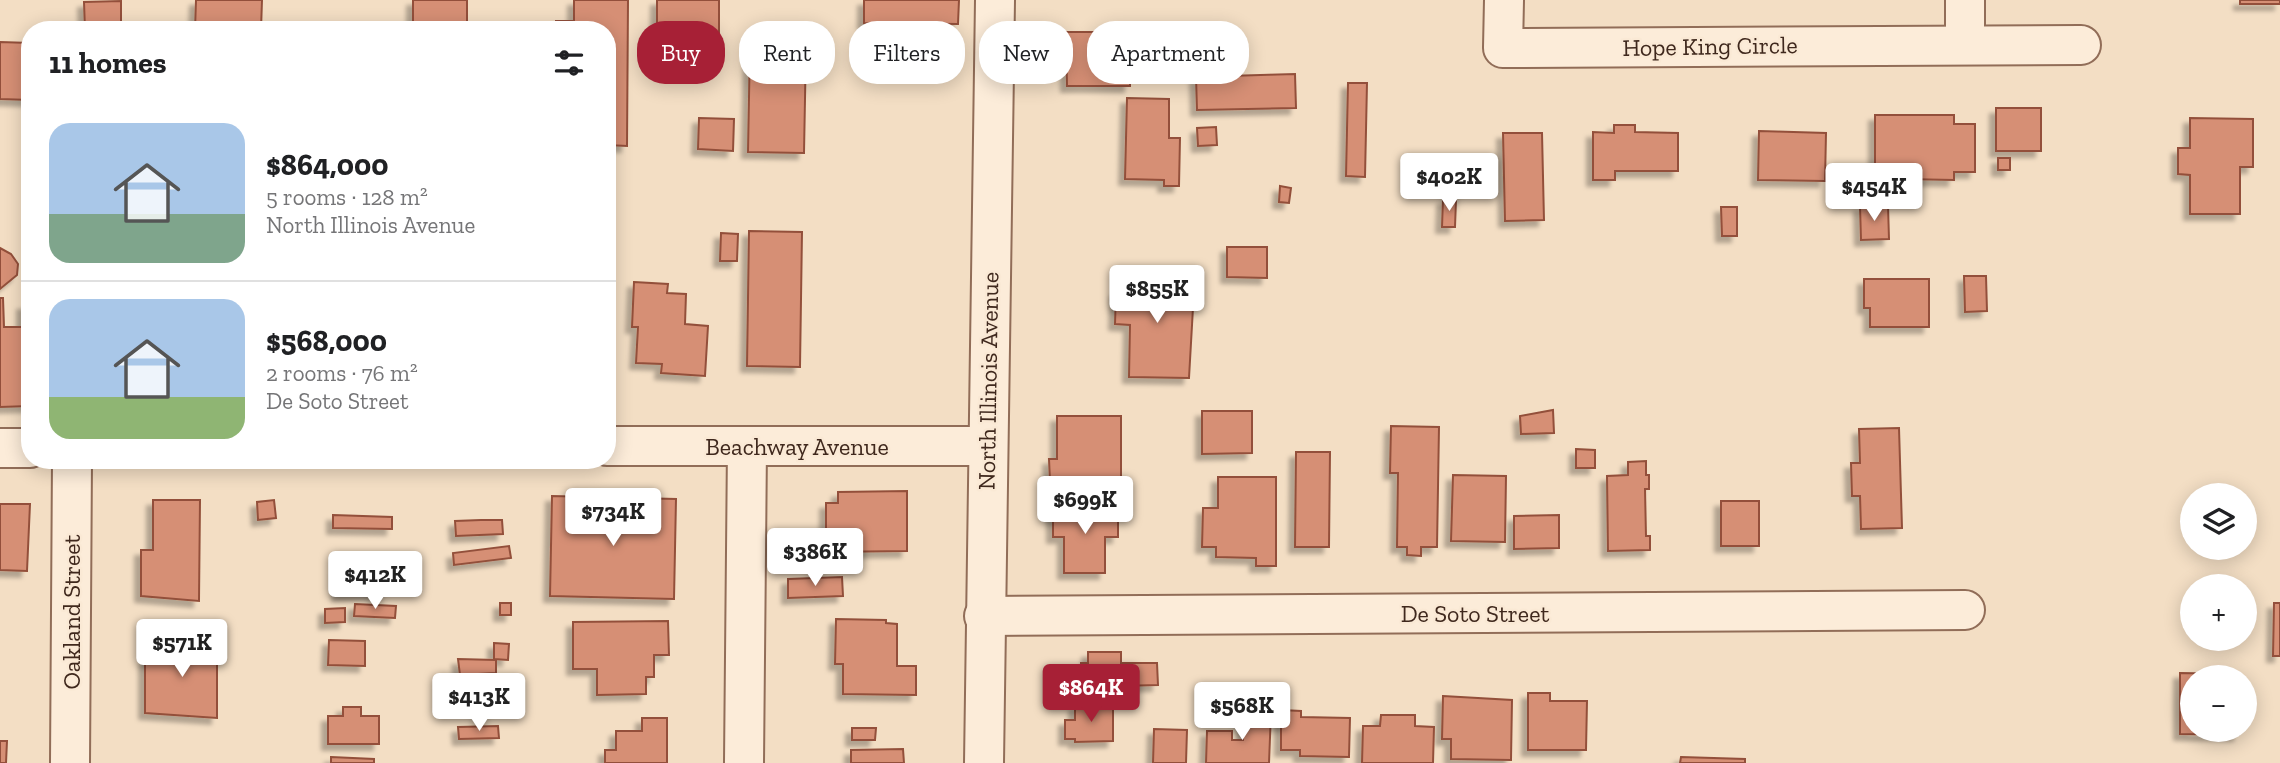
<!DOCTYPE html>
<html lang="en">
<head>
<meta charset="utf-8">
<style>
	body { margin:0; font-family:"Zilla Slab",serif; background:#f6f6f6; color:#202124; height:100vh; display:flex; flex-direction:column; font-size:26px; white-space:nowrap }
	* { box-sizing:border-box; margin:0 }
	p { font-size:23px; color:#757577 }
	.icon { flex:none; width:38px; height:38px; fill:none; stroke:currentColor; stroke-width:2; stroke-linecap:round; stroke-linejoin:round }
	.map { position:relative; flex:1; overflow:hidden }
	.sheet { position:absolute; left:21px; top:21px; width:595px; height:448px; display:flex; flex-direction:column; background:#fff; border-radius:28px; box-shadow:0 4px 18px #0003 }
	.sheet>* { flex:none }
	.guide { position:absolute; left:637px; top:21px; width:665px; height:63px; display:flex; gap:14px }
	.buttons { position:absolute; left:2180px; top:483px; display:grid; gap:14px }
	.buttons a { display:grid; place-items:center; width:77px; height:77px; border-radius:50%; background:#fff; box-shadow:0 4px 18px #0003; font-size:35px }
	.price { position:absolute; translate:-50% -60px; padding:0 16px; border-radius:7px; background:#fff; color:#222; font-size:23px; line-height:46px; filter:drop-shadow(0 2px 4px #0008) }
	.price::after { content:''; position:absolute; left:50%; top:42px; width:21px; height:16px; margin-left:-10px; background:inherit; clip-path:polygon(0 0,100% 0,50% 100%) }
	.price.current { background:#a72036; color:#fff }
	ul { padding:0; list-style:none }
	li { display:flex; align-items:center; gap:21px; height:175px; padding:0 28px }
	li+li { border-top:2px solid #e0e0e0 }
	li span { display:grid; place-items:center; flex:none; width:196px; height:140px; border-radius:21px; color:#555 }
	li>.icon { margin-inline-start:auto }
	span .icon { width:84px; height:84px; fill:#fffc; stroke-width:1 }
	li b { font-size:30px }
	h2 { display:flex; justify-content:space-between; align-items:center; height:84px; padding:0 28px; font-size:30px }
	.chip { padding:0 24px; border-radius:28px; background:#fff; box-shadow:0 4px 18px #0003; font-size:24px; line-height:63px }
	.chip.current { background:#a72036; color:#fff }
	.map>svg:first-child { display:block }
	.building { fill:#d68f75; stroke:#93503a; stroke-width:2; filter:url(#shadow) }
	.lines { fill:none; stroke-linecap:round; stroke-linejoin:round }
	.street-casing { stroke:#916d58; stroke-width:42 }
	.street { stroke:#fcecd9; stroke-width:38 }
	.labels { text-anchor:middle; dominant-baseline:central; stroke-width:5; stroke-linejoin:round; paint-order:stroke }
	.street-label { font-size:24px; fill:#3f281d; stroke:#fae9d5 }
</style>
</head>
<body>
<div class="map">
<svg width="2280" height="763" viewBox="0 0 2280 763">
	<defs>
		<filter id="shadow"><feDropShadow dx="-6" dy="6" stdDeviation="2" flood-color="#0004"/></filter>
	</defs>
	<rect width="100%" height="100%" fill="#f3dec4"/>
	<g class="building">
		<polygon points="196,0 262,0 261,30 195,30"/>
		<polygon points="413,0 467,0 467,25 484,25 484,30 413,30"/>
		<polygon points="574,0 628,0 627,146 607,145 607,30 556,30 556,21 574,21"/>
		<polygon points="657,0 719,0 719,52 693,52 693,39 657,39"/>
		<polygon points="864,0 959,0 958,24 864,23"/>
		<rect x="2240" y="0" width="40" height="4"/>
		<polygon points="121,1 121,30 85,30 84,2"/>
		<polygon points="1066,32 1130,32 1130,86 1067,86"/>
		<polygon points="0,42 30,43 30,100 0,99"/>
		<polygon points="750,43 806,45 804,153 748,152"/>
		<rect x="860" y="44" width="17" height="15"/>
		<polygon points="1295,74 1296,108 1197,110 1196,77"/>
		<polygon points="1348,83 1367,83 1365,177 1346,176"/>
		<polygon points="1127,98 1169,99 1169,138 1180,138 1179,186 1164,186 1164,180 1125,179"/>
		<rect x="1996" y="108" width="45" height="43"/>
		<polygon points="1875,115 1954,115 1954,124 1975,124 1975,172 1954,172 1954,180 1904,179 1903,192 1875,192"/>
		<polygon points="699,118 734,119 733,151 698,149"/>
		<polygon points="2190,118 2253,119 2253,167 2240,167 2240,214 2190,214 2190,175 2178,174 2178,148 2190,148"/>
		<polygon points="1614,125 1635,125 1635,132 1678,133 1678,171 1615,171 1615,180 1593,180 1593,132 1614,133"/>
		<polygon points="1216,127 1217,145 1198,146 1197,128"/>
		<polygon points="1759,131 1826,133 1825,181 1758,180"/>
		<polygon points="1503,133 1542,133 1544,220 1505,221"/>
		<rect x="1998" y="158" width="12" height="12"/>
		<polygon points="1280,186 1291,188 1289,203 1279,202"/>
		<polygon points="1443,199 1456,200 1455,227 1442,227"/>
		<polygon points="1888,205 1889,239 1861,240 1860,206"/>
		<polygon points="1721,207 1737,207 1737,236 1722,236"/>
		<polygon points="749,231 802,232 800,367 747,366"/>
		<polygon points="721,233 738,234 737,261 720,261"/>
		<polygon points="1227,247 1267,247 1267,278 1227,277"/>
		<polygon points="0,248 11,254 18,264 17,275 0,289"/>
		<polygon points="1131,271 1177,272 1176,290 1194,290 1189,378 1129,377 1130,325 1115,324 1116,291 1131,291"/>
		<polygon points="1964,276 1986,276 1987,311 1965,312"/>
		<polygon points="607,278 614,279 608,369 607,369"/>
		<polygon points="1864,279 1929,279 1929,327 1870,327 1870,308 1864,308"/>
		<polygon points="634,282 668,284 667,293 686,294 685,324 708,326 705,376 661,373 662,364 636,363 638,327 632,327"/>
		<polygon points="0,298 3,298 4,327 23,327 23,304 30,304 30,406 0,407"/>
		<polygon points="1553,410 1554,433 1521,434 1520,416"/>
		<polygon points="1202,411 1252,411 1252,453 1202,454"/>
		<polygon points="1057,416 1121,416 1121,481 1050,481 1049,459 1057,459"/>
		<polygon points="1391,426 1439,427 1437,547 1421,547 1421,556 1407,555 1407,547 1397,547 1398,473 1390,473"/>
		<polygon points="1899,428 1902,528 1861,529 1860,496 1852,496 1851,463 1860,463 1859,429"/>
		<polygon points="1576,449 1595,450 1595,468 1576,468"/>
		<polygon points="1296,452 1330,452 1329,547 1295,547"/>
		<polygon points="1646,461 1646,475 1649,475 1649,489 1645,489 1646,536 1650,536 1650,550 1608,551 1607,476 1628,475 1628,462"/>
		<polygon points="1453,475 1506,476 1505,542 1451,541"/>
		<polygon points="1218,477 1276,477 1276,566 1256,566 1256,558 1216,557 1216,547 1202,547 1203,508 1218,508"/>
		<polygon points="907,491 907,551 826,552 826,503 838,503 838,492"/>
		<polygon points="552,496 676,499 674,599 550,596"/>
		<polygon points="153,500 200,500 199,601 141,596 141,550 153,550"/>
		<polygon points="274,500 276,518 258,520 257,502"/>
		<rect x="1721" y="501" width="38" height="45"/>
		<polygon points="0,504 30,504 27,571 0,570"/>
		<polygon points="1064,504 1105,504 1105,513 1118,513 1118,537 1105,537 1105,573 1064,573 1064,537 1053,537 1053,514 1064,514"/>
		<polygon points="333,515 392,517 392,529 333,528"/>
		<polygon points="1559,515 1559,548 1514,549 1514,516"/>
		<polygon points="481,520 502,520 503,534 456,536 455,521"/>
		<polygon points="509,546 511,558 454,565 453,553"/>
		<polygon points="388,567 386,593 338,595 338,569"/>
		<polygon points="842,577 843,596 788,598 788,579"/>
		<rect x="500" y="603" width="11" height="12"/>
		<polygon points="2274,603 2280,603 2280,656 2273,656"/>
		<polygon points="355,604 396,606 395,618 354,616"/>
		<polygon points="345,608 345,622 325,623 325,609"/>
		<polygon points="836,619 886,620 886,623 897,624 897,666 916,666 916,695 843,694 843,664 835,664"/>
		<polygon points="668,621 669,655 654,655 654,677 646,677 646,694 597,695 597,669 573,669 573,622"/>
		<polygon points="329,640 365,641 365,666 328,665"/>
		<polygon points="152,642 217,642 217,718 145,713 145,659 152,659"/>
		<polygon points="494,643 509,644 508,660 494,659"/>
		<polygon points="1088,652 1121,652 1121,663 1157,663 1158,685 1081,687 1081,663 1088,663"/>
		<polygon points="458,659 496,660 496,673 460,675"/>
		<polygon points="2180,673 2239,674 2239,677 2193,677 2193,730 2239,730 2239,735 2180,734"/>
		<polygon points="1528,693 1550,693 1550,701 1587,701 1586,750 1528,750"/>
		<polygon points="1443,696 1512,700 1511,760 1451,759 1451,739 1442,739"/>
		<polygon points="1113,704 1113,741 1075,742 1075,739 1065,739 1065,720 1075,720 1075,705"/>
		<polygon points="343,707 361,707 361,716 379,716 379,744 328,744 328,716 343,716"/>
		<polygon points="1244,710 1271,712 1269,763 1206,763 1207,731 1232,731 1232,740 1243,740"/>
		<polygon points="1281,710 1301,711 1301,717 1350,718 1349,757 1300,756 1300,750 1281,750"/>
		<polygon points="1381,715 1415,715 1415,726 1434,727 1433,763 1362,763 1363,726 1380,726"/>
		<polygon points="642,718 667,718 667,763 605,763 605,750 616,750 616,731 642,731"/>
		<polygon points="498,726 499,738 459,739 458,727"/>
		<polygon points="852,728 876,728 875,740 852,740"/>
		<polygon points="1154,729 1187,730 1186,763 1153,763"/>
		<polygon points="0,741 7,741 6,763 0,763"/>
		<polygon points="903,749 904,763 851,763 851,750"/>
		<polygon points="331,757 374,759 374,763 331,763"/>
		<polygon points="1681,757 1745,759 1745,763 1680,763"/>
	</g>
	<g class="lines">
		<defs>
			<g id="street">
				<polyline points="1504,0 1503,48 2081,45"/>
				<polyline points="1965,0 1965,43"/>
				<polyline points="607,446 987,446"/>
				<polyline points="0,448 30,448"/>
				<polyline points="984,616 1965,610"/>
				<polyline points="70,763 72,460"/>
				<polyline points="744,763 747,446"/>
				<polyline points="984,763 995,0"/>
			</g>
		</defs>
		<use href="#street" class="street-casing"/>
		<use href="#street" class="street"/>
	</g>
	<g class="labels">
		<g class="street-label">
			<text transform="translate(1710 46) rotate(-1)">Hope King Circle</text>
			<text transform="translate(988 381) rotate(-89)">North Illinois Avenue</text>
			<text x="797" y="446">Beachway Avenue</text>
			<text transform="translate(71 612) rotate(-90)">Oakland Street</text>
			<text x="1475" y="613">De Soto Street</text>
		</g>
	</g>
</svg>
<div class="buttons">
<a><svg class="icon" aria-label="layers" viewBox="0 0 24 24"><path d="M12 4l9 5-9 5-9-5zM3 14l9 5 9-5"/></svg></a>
<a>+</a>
<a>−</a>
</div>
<b class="price" style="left:1449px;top:213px">$402K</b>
<b class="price" style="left:1874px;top:223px">$454K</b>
<b class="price" style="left:1157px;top:325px">$855K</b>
<b class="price" style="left:1085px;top:536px">$699K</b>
<b class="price" style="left:613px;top:548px">$734K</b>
<b class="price" style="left:815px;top:588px">$386K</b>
<b class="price" style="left:375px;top:611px">$412K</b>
<b class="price" style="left:182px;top:679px">$571K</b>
<b class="price current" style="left:1091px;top:724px">$864K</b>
<b class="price" style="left:479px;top:733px">$413K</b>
<b class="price" style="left:1242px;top:742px">$568K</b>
<div class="guide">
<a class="chip current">Buy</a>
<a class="chip">Rent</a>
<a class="chip">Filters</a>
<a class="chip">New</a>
<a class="chip">Apartment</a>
</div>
<section class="sheet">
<h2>11 homes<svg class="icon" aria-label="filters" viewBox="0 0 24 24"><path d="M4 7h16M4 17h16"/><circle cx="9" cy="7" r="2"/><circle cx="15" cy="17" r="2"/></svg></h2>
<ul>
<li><span style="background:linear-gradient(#a9c7e8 65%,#7fa58c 0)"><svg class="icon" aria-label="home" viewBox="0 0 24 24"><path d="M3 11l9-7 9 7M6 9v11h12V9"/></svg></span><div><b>$864,000</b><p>5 rooms · 128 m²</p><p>North Illinois Avenue</p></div></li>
<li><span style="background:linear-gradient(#a9c7e8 70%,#8fb573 0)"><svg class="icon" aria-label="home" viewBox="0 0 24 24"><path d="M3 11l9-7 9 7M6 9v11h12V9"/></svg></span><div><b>$568,000</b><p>2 rooms · 76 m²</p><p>De Soto Street</p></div></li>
</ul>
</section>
</div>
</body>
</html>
